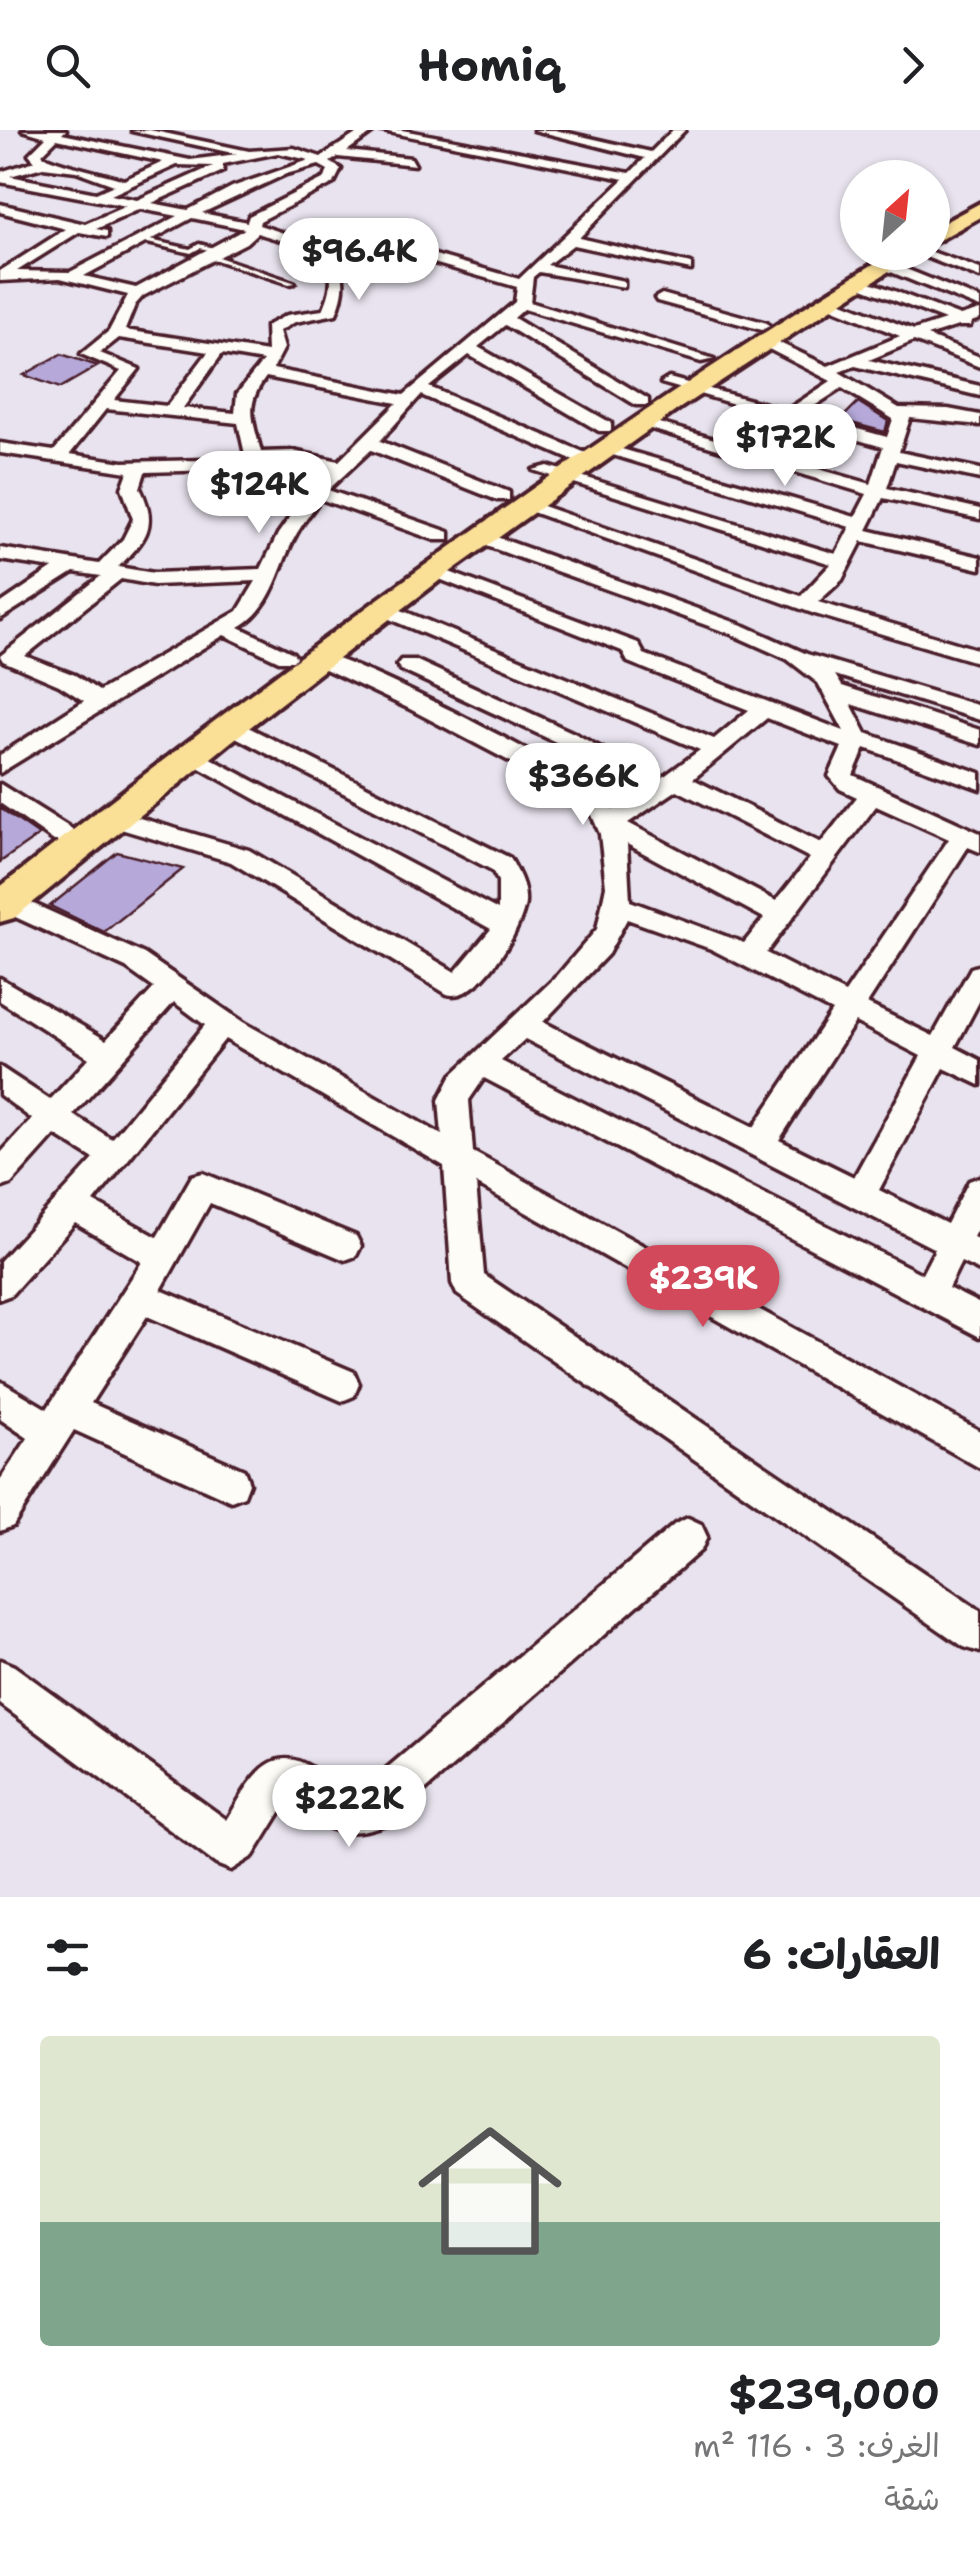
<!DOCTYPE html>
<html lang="ar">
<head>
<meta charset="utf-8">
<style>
	body { margin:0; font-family:"Shantell Sans","Playpen Sans Arabic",sans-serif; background:#f6f6f6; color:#202124; direction:rtl; height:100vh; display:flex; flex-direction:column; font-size:38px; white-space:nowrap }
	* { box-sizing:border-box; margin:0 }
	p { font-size:32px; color:#757577 }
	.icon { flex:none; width:55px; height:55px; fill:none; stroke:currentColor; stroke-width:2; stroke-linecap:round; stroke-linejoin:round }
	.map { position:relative; height:1767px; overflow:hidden; direction:ltr }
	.sheet { display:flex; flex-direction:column; background:#fff; flex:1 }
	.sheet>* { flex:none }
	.needle { width:65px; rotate:27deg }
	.fabs { position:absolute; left:840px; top:30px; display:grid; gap:20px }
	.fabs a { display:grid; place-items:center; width:110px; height:110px; border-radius:50%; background:#fff; box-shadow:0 2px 8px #0004; font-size:50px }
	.price { position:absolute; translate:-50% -85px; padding:0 22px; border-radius:35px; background:#fff; color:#222; font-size:32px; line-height:65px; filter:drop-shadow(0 2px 5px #0008) }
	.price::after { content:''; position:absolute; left:50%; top:60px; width:30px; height:22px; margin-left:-15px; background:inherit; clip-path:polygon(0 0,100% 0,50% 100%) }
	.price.current { background:#d1495b; color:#fff }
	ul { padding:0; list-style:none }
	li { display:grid; align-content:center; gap:20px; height:530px; padding:0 40px }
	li+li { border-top:2px solid #e0e0e0 }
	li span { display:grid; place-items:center; height:310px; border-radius:10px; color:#555 }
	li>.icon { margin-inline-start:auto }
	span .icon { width:180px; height:180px; fill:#fffc; stroke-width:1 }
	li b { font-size:42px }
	h2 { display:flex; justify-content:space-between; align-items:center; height:120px; padding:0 40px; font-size:42px }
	header { display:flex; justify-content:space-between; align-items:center; height:130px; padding:0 40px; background:#fff; font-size:45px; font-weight:700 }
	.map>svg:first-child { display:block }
	.building { fill:#b6a9da; stroke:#4a1f2b; stroke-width:2.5 }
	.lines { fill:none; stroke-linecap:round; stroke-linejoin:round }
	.lane-casing { stroke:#4a1f2b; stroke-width:7 }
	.street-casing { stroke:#4a1f2b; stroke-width:7 }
	.primary-casing { stroke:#4a1f2b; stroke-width:8 }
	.lane { fill:#fdfcf7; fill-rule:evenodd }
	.street { fill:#fdfcf7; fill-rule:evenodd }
	.primary { fill:#fadf96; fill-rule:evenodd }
</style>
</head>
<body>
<header><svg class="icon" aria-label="forward" viewBox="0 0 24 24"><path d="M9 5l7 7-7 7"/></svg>Homiq<svg class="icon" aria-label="search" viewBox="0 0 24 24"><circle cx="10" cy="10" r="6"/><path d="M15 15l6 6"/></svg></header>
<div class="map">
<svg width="980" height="1767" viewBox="0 0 980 1767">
	<rect width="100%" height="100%" fill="#e8e3ee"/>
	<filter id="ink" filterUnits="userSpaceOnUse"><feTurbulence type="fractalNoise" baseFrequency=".01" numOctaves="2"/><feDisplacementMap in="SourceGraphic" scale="20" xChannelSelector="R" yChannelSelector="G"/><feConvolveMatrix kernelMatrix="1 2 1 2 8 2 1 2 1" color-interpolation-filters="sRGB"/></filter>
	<g filter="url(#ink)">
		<g class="building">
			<polygon points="61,224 98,236 60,258 24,245"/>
			<polygon points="858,272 888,291 885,302 840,290"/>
			<polygon points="0,678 39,705 0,732"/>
			<polygon points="117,722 183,739 104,802 50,776"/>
		</g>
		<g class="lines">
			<defs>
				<g id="lane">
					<polygon points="141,108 190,119 199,114 225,121 222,123 200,118 191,123 139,111"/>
					<polygon points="212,125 293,152 295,153 289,154 210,128"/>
				</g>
				<g id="street">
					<path d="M22,0H66L62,4L190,30L237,24L132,1L150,0L249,21L294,18L321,27L362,0H376L347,21L411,28L415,35L338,27L330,32L341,39L334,53L260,91L259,95L299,108L343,106L386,111L519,149L624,49L378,0H402L630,43L645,28L534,0H555L651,22L673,0H685L579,108L691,134V140L573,115L547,135L624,151V157L539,142L533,147L530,172L714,229L701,232L524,179L514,188L648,269V275H636L505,195L478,217L611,293V301H599L469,225L429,257L593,326V334H581L421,265L380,311L509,362V370H497L371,320L328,360L449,402V410H435L320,369C313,380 304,391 297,403C278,436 275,477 239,497L293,523L296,527L293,531H279L224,505L0,643V625L84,571L59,555L3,531L0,526L101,446L74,442L0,489V474L53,438L0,430V418L99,434L123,409L133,389L122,358L128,342L0,323V313L54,321L121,241L81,224L109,201L128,165L60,148L0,151V141L66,99L0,82V74L85,94L126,76L0,52V42L35,31L29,24L46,7ZM57,9L163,32L124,50C107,44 49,32 42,24ZM278,23L309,30L232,57L188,80L152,73L223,41V34ZM177,35L213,36L137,70L111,65ZM319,35L328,40L325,48L249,86L247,92L202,83L286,44ZM43,37L76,41L114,55L96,63L10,46ZM140,79L178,86L70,142L17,141L79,102L107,107V101L96,99ZM192,88L245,99L136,158L84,146ZM257,103C299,117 351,119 323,180L287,185L266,196L267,222L125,200L135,175L143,166L246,113ZM343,114L385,119L517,157L515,172L404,265L273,239L284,218L279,201L295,192L336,184C348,156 346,136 324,115ZM119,208L208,222L167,276L114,270L139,239L100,223ZM222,224L263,231L237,264L235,283L183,278ZM266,247L397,273L339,331L293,321L261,322C253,289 244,276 266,247ZM106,279L238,293L246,329L123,332L70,324ZM293,331L330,339L313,355L269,332ZM256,339L282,356L306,364L278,404L261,439L154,443L118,437C146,410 159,396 140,358L145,342ZM121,449L154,455L256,451L238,481L99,561L75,545L25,526Z"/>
					<polygon points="913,122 932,122 980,139 980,148"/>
					<polygon points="886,131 980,169 980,178 881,138 879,135"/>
					<path d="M860,148L960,186L980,180V189L971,192L970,196H958L927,206L980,227V237L914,211L869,230L980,256V266L855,236L839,242L899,278L948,279L980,285V295L910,288L899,322L980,339V349L896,331L887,358L980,379V389L883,368L867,400L980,427V439L862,411L842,450L818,472L980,520V533L815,484L513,375L516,371H528L801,466L831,434L533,340L548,336L836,424L850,397L593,319L608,315L855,387L867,364L631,293L645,289L871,354L883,317L661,253L669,248L787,280L831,251L757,213V207H767L828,236L900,206L822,174V168H832L914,200L945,190L855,155L853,152ZM842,258L893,289L887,307L802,284Z"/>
					<polygon points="662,164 767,193 769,196 762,200 657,171 655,168"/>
					<path d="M477,400L745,496L807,524L980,576V590L835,545L842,556L980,600V615L851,574L866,603L980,643V659L865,618L853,645L980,703V722L968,717L867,874L933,906L971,838L980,835V870L955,917L980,930V955L944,938L879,1060L947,1094L969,1051L980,1047V1093L973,1107L980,1110V1141L961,1132L948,1158L980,1174V1207L484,948L469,970L473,1022L980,1301V1338L476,1054L484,1145L980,1481V1522L964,1517L457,1164L452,1153L444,1036L225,909L94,1072L157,1107L192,1046L203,1043L356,1106L361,1116L356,1126L345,1130L210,1073L161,1160L354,1242L359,1254L354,1266L342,1271L147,1186L91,1273L244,1340L249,1353L244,1366L231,1371L74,1300L13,1396L0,1401V1350L28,1308L0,1289V1251L47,1279L142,1132L75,1093L11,1165L0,1169V1131L94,1029L55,1005L11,1054L0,1058V1024L32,989L0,965V937L50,970L89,928L0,871V848L106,910L154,858L126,838L0,780V766H16L144,824L243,892L442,1005L439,970L452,945L558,845L597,799L606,756L600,704L591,683L551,653L408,578L308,531L305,527L308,523C336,516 552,631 586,654C597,661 606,669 613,680L643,661L558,613L401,540L397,535L401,530H415L574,603L659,650L700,620L375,483V475H389L714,609L749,580L628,532L622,521L419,441L429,435L436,437L638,513L644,524L844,601L818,553L787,529L731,504L470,410L468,406ZM767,588L842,617L829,646L840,659L857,667L821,713L693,649ZM677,660L810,728L776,771L628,693ZM876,676L949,709L845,863L766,823ZM627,714L764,788L744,813L630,771ZM627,789L711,819L832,881L754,997L543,892L608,824ZM174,872L205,895L112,1009L73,985ZM855,892L921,926L854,1047L779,1010ZM525,909L935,1119L922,1144L501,931Z"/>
					<path d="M228,587L510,728C518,742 526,756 525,773C522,800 478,874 447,864L231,732L104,694L100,688L104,682L112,680L249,720L455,842L491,799L178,626L181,621H197L498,780V751L492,740L220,599L217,594L220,589Z"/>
					<polygon points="0,654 72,699 75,705 72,711 54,711 0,673"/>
					<path d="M688,1388L701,1394L707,1407L701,1420L388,1693C344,1711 323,1700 287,1671L253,1726L231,1740L216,1734L0,1574V1530L14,1536L227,1690C250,1653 270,1605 319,1643C333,1654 342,1663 360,1661L675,1394Z"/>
				</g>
				<g id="primary">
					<polygon points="980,73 980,87 932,114 932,99"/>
					<path d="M893,122H918L680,278L453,440L232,611L14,788L0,792V757C288,531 580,313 893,122Z"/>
				</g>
			</defs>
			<use href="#lane" class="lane-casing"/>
			<use href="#street" class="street-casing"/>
			<use href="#primary" class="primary-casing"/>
			<use href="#lane" class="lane"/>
			<use href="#street" class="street"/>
			<use href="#primary" class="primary"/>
		</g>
	</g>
</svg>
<div class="fabs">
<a><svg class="needle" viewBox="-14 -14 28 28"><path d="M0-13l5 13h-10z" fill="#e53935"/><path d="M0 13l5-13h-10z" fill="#757577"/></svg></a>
</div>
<b class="price" style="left:359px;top:173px">$96.4K</b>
<b class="price" style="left:785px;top:359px">$172K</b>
<b class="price" style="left:259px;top:406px">$124K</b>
<b class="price" style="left:583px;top:698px">$366K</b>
<b class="price current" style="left:703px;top:1200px">$239K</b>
<b class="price" style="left:349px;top:1720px">$222K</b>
</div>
<section class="sheet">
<h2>العقارات: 6<svg class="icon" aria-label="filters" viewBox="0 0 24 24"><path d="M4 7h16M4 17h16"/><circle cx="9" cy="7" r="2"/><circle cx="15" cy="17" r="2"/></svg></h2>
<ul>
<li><span style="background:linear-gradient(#dfe7d0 60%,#7fa58c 0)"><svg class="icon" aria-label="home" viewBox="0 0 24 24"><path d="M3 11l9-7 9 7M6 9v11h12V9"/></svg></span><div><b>$239,000</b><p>الغرف: 3 · 116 m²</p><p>شقة</p></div></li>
</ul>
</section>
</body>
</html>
